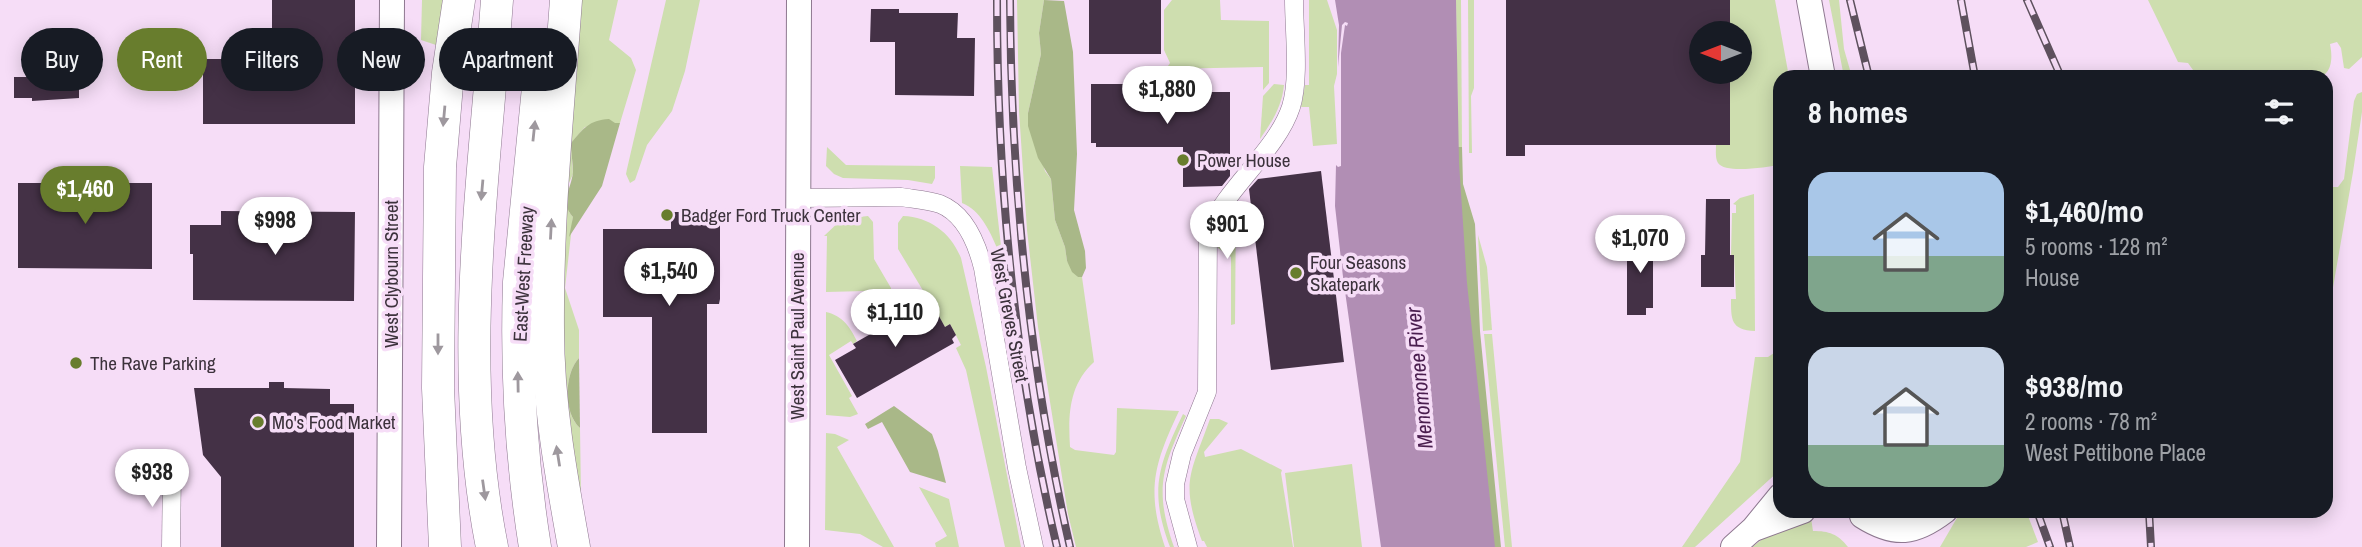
<!DOCTYPE html>
<html lang="en">
<head>
<meta charset="utf-8">
<style>
	body { margin:0; font-family:"Archivo Narrow",sans-serif; background:#20242c; color:#f1f3f6; height:100vh; display:flex; flex-direction:column; font-size:26px; white-space:nowrap }
	* { box-sizing:border-box; margin:0 }
	p { font-size:23px; color:#9ea1a6 }
	.icon { flex:none; width:38px; height:38px; fill:none; stroke:currentColor; stroke-width:2; stroke-linecap:round; stroke-linejoin:round }
	.map { position:relative; flex:1; overflow:hidden }
	.panel { position:absolute; left:1773px; top:70px; width:560px; height:448px; display:flex; flex-direction:column; background:#171b24; border-radius:21px; box-shadow:0 4px 18px #0003 }
	.panel>* { flex:none }
	.banner { position:absolute; left:21px; top:28px; width:665px; height:63px; display:flex; gap:14px }
	.needle { width:46px; rotate:270deg }
	.controls { position:absolute; left:1689px; top:21px; display:grid; gap:14px }
	.controls a { display:grid; place-items:center; width:63px; height:63px; border-radius:50%; background:#171b24; box-shadow:0 4px 18px #0003; font-size:35px }
	.price { position:absolute; translate:-50% -60px; padding:0 16px; border-radius:24px; background:#fff; color:#222; font-size:23px; line-height:46px; filter:drop-shadow(0 2px 4px #0008) }
	.price::after { content:''; position:absolute; left:50%; top:42px; width:21px; height:16px; margin-left:-10px; background:inherit; clip-path:polygon(0 0,100% 0,50% 100%) }
	.price.on { background:#687d2d; color:#fff }
	ul { padding:0; list-style:none }
	li { display:flex; align-items:center; gap:21px; height:175px; padding:0 35px }
	li span { display:grid; place-items:center; flex:none; width:196px; height:140px; border-radius:21px; color:#555 }
	li>.icon { margin-inline-start:auto }
	span .icon { width:84px; height:84px; fill:#fffc; stroke-width:1 }
	li b { font-size:30px }
	h2 { display:flex; justify-content:space-between; align-items:center; height:84px; padding:0 35px; font-size:30px }
	.chip { padding:0 24px; border-radius:32px; background:#171b24; box-shadow:0 4px 18px #0003; font-size:24px; line-height:63px }
	.chip.on { background:#687d2d; color:#fff }
	.map>svg:first-child { display:block }
	.green { fill:#cedeaf }
	.forest { fill:#a9b888 }
	.water { fill:#b18eb4 }
	.building { fill:#443146 }
	.lines { fill:none; stroke-linecap:round; stroke-linejoin:round }
	.street-casing { stroke:#8e7890; stroke-width:19 }
	.secondary-casing { stroke:#8e7890; stroke-width:26 }
	.highway-casing { stroke:#8e7890; stroke-width:33 }
	.street { stroke:#fff; stroke-width:18 }
	.secondary { stroke:#fff; stroke-width:24 }
	.highway { stroke:#fff; stroke-width:32 }
	.rail-casing { stroke:#5e515e; stroke-width:8 }
	.rail { stroke:#f6ddf7; stroke-width:5; stroke-dasharray:16; stroke-linecap:butt }
	.oneway { fill:#9e989e }
	.poi-dot { fill:#687d2d; stroke:#f6ddf7; stroke-width:2.5 }
	.labels { text-anchor:middle; dominant-baseline:central; stroke-width:7; stroke-linejoin:round; paint-order:stroke }
	.poi-label { font-size:19px; fill:#3c323c; stroke:#f6ddf7; text-anchor:start }
	.street-label { font-size:19px; fill:#3c323c; stroke:#f6ddf7 }
	.water-label { font-size:21px; font-style:italic; fill:#4a1e4f; stroke:#f6ddf7 }
</style>
</head>
<body>
<div class="map">
<svg width="2362" height="547" viewBox="0 0 2362 547">
	<rect width="100%" height="100%" fill="#f6ddf7"/>
	<g class="green">
		<polygon points="422,0 443,0 436,45 421,40"/>
		<path d="M578,0H618L609,40L631,58L636,70L620,123L585,127L571,143L573,174L569,183V212L573,217L565,288L579,330V358C564,374 563,413 580,428L581,497L580,503L554,308Z"/>
		<polygon points="666,0 700,0 685,71 672,111 647,145 635,180 630,183 626,174 627,169"/>
		<path d="M1017,0H1044L1039,33L1041,54L1028,113L1045,171L1051,179L1055,220L1065,247L1067,261L1078,277H1082L1094,362C1069,385 1068,414 1070,447L1075,450L1114,455L1116,452L1117,408L1179,411C1154,464 1146,490 1165,547H1076L1068,514L1038,327L1027,230L1019,111Z"/>
		<polygon points="1172,0 1220,0 1221,20 1269,21 1269,83 1263,90 1263,67 1166,69 1170,63 1164,50 1164,10"/>
		<polygon points="1309,0 1327,0 1337,30 1337,74 1334,86 1337,144 1313,146 1309,107 1301,107 1305,85 1309,85"/>
		<polygon points="1456,0 1461,0 1462,147 1458,147"/>
		<polygon points="1468,0 1474,0 1474,88 1471,96 1472,153 1469,153"/>
		<path d="M1730,0H1775L1789,77H1780V165C1767,167 1725,174 1718,163C1715,158 1716,151 1716,145H1730V72H1740V33H1730Z"/>
		<polygon points="1829,0 1839,0 1844,49 1852,77 1844,77"/>
		<path d="M2148,0H2362V57L2349,69L2344,68L2341,48L2337,42L2330,44C2332,54 2333,68 2324,75C2311,73 2298,68 2288,77H2198L2188,63L2178,62Z"/>
		<path d="M1274,84L1284,85C1282,106 1272,122 1260,139L1263,96Z"/>
		<polygon points="2362,92 2362,112 2353,172 2326,328 2326,187 2338,187 2344,179 2354,101 2357,94"/>
		<polygon points="827,147 846,165 935,166 935,178 932,184 908,180 843,178 834,174 826,166"/>
		<path d="M960,166L992,167L1001,246L997,248C990,231 980,210 962,203Z"/>
		<path d="M1754,194L1755,331C1731,330 1731,320 1731,299H1736L1734,255H1731L1732,213H1736V205L1733,204L1740,198Z"/>
		<path d="M1236,202L1235,324L1231,325V257L1218,248C1218,232 1227,215 1236,202Z"/>
		<polygon points="868,216 873,222 874,259 891,288 891,293 886,296 866,291 826,292 827,236 824,236 842,219"/>
		<path d="M903,216C930,217 951,233 961,258L986,367L1021,547H1005L966,370L956,348L961,345L950,324L945,327L898,249V223Z"/>
		<polygon points="1478,235 1487,267 1492,330 1483,331"/>
		<path d="M826,312C843,316 850,327 857,341L853,344L851,341L829,355L852,396L849,398L858,414L850,417L826,415Z"/>
		<polygon points="1484,334 1492,334 1512,547 1505,547"/>
		<polygon points="1780,349 1780,470 1695,547 1682,547 1740,462 1755,357 1768,357"/>
		<path d="M1183,414L1186,416C1162,468 1154,490 1174,547H1170C1149,491 1158,466 1183,414Z"/>
		<path d="M1210,419H1219L1228,423L1204,452L1205,457L1241,449L1282,470L1281,473L1293,547H1207L1204,541H1202C1180,482 1190,475 1210,419Z"/>
		<polygon points="826,433 835,434 849,440 837,447 894,547 883,547 860,534 825,530"/>
		<polygon points="1352,464 1362,547 1294,547 1285,473"/>
		<polygon points="919,487 949,499 959,547 936,547 935,543 947,536"/>
		<polygon points="1961,511 2017,511 2020,516 2028,516 2038,542 2026,547 1940,547"/>
		<path d="M1811,518L1813,531C1829,531 1838,534 1848,547H1752L1769,534Z"/>
	</g>
	<g class="forest">
		<polygon points="1044,0 1064,1 1073,52 1077,154 1074,210 1085,251 1086,268 1082,277 1078,277 1072,272 1067,261 1065,247 1055,220 1051,179 1038,158 1028,126 1028,113 1041,54 1039,33"/>
		<path d="M609,119L615,123H620L602,186L569,237L573,217C560,203 571,188 573,173C573,163 571,153 571,143C583,129 589,120 609,119Z"/>
		<polygon points="1458,147 1462,147 1463,184 1475,224 1480,331 1501,547 1484,547 1455,149"/>
		<path d="M579,358L580,428C563,413 564,374 579,358Z"/>
		<polygon points="894,406 932,434 938,451 946,483 910,472 882,422 868,429 865,424"/>
	</g>
	<polygon class="water" points="1335,0 1456,0 1459,163 1467,283 1495,547 1381,547 1343,277 1335,206 1336,165 1338,167 1341,166 1341,53 1345,25 1347,26 1348,23 1345,22 1342,25 1338,67 1339,25"/>
	<g class="building">
		<polygon points="272,0 355,0 355,124 203,124 203,59 272,59"/>
		<rect x="1089" y="0" width="72" height="54"/>
		<polygon points="1506,0 1730,0 1730,33 1701,33 1701,72 1730,72 1730,145 1525,145 1525,156 1506,156"/>
		<polygon points="871,9 899,9 899,13 958,13 957,38 975,38 974,96 895,95 895,42 870,42"/>
		<polygon points="14,77 79,77 79,98 32,101 32,98 14,98"/>
		<polygon points="1091,84 1167,84 1167,92 1230,92 1230,176 1222,186 1183,187 1183,147 1096,147 1096,143 1091,143"/>
		<polygon points="1321,171 1344,362 1271,370 1249,189 1258,179"/>
		<polygon points="18,183 152,183 152,269 18,268"/>
		<polygon points="1706,199 1730,199 1730,255 1734,255 1734,287 1701,287 1701,255 1705,255"/>
		<polygon points="221,211 355,212 354,301 193,300 193,254 190,254 190,225 221,225"/>
		<polygon points="671,212 720,212 720,299 719,304 707,304 707,433 652,433 652,317 603,317 603,229 671,229"/>
		<polygon points="1627,237 1653,238 1653,308 1646,308 1646,315 1627,315"/>
		<polygon points="930,300 945,327 950,324 956,335 952,339 954,343 857,398 835,360 856,348 853,344"/>
		<polygon points="269,382 284,382 284,388 330,389 330,404 354,404 354,547 221,547 221,477 203,455 194,388 269,388"/>
	</g>
	<g class="lines">
		<defs>
			<g id="street">
				<path d="M798,198L901,197C913,199 928,200 940,204C965,214 977,244 983,268L1017,468L1034,547"/>
				<polyline points="171,547 172,470"/>
				<path d="M1188,547L1175,499V484L1182,454L1207,392L1208,231C1227,187 1277,150 1291,107C1300,79 1294,30 1294,0"/>
			</g>
			<g id="secondary">
				<polyline points="1809,0 1823,77"/>
				<path d="M1862,516C1895,537 1915,534 1945,511"/>
				<polyline points="1754,529 1803,511"/>
				<polyline points="389,547 392,0"/>
				<polyline points="797,547 799,0"/>
				<polyline points="1733,547 1753,529 1780,496"/>
			</g>
			<g id="highway">
				<path d="M566,0C558,110 547,220 548,330C548,403 561,475 574,547"/>
				<polyline points="445,547 438,388 440,167 448,73 459,0"/>
				<path d="M492,547C456,367 484,181 497,0"/>
				<path d="M535,547C521,459 516,371 519,282L541,57"/>
			</g>
		</defs>
		<use href="#street" class="street-casing"/>
		<use href="#secondary" class="secondary-casing"/>
		<use href="#highway" class="highway-casing"/>
		<use href="#street" class="street"/>
		<use href="#secondary" class="secondary"/>
		<use href="#highway" class="highway"/>
		<defs>
			<g id="rail">
				<path d="M997,0C997,181 1015,370 1057,547"/>
				<path d="M1010,0C1011,185 1029,367 1070,547"/>
				<polyline points="1850,0 1869,77"/>
				<polyline points="1961,0 1975,77"/>
				<polyline points="2027,0 2061,77"/>
				<polyline points="2037,511 2050,547"/>
				<polyline points="2062,511 2070,547"/>
				<polyline points="2149,511 2151,547"/>
			</g>
		</defs>
		<use href="#rail" class="rail-casing"/>
		<use href="#rail" class="rail"/>
	</g>
	<defs><path id="oneway-solid" d="M-6-.8H1V-3.2L6.5 0L1 3.2V.8H-6Z" transform="scale(1.75)"/></defs>
	<g class="oneway">
		<use href="#oneway-solid" transform="translate(444 116) rotate(95)"/>
		<use href="#oneway-solid" transform="translate(534 131) rotate(-84)"/>
		<use href="#oneway-solid" transform="translate(482 190) rotate(95)"/>
		<use href="#oneway-solid" transform="translate(551 229) rotate(-87)"/>
		<use href="#oneway-solid" transform="translate(438 344) rotate(90)"/>
		<use href="#oneway-solid" transform="translate(518 382) rotate(-91)"/>
		<use href="#oneway-solid" transform="translate(558 456) rotate(-99)"/>
		<use href="#oneway-solid" transform="translate(484 490) rotate(82)"/>
	</g>
	<g class="poi-dot">
		<circle cx="1183" cy="160" r="7"/>
		<circle cx="667" cy="215" r="7"/>
		<circle cx="1296" cy="273" r="7"/>
		<circle cx="76" cy="363" r="7"/>
		<circle cx="258" cy="422" r="7"/>
	</g>
	<g class="labels">
		<g class="poi-label">
			<text x="1197" y="160">Power House</text>
			<text x="681" y="215">Badger Ford Truck Center</text>
			<text x="1310" y="262">Four Seasons<tspan x="1310" dy="22">Skatepark</tspan></text>
			<text x="90" y="363">The Rave Parking</text>
			<text x="272" y="422">Mo's Food Market</text>
		</g>
		<g class="street-label">
			<text transform="translate(391 274) rotate(-90)">West Clybourn Street</text>
			<text transform="translate(523 274) rotate(-87)">East-West Freeway</text>
			<text transform="translate(1010 315) rotate(79)">West Greves Street</text>
			<text transform="translate(797 336) rotate(-90)">West Saint Paul Avenue</text>
		</g>
		<g class="water-label">
			<text transform="translate(1419 378) rotate(-95)">Menomonee River</text>
		</g>
	</g>
</svg>
<div class="controls">
<a><svg class="needle" viewBox="-14 -14 28 28"><path d="M0-13l5 13h-10z" fill="#e53935"/><path d="M0 13l5-13h-10z" fill="#9ea1a6"/></svg></a>
</div>
<b class="price" style="left:1167px;top:126px">$1,880</b>
<b class="price on" style="left:85px;top:226px">$1,460</b>
<b class="price" style="left:275px;top:257px">$998</b>
<b class="price" style="left:1227px;top:261px">$901</b>
<b class="price" style="left:1640px;top:275px">$1,070</b>
<b class="price" style="left:669px;top:308px">$1,540</b>
<b class="price" style="left:895px;top:349px">$1,110</b>
<b class="price" style="left:152px;top:509px">$938</b>
<div class="banner">
<a class="chip">Buy</a>
<a class="chip on">Rent</a>
<a class="chip">Filters</a>
<a class="chip">New</a>
<a class="chip">Apartment</a>
</div>
<section class="panel">
<h2>8 homes<svg class="icon" aria-label="filters" viewBox="0 0 24 24"><path d="M4 7h16M4 17h16"/><circle cx="9" cy="7" r="2"/><circle cx="15" cy="17" r="2"/></svg></h2>
<ul>
<li><span style="background:linear-gradient(#a9c7e8 60%,#7fa58c 0)"><svg class="icon" aria-label="home" viewBox="0 0 24 24"><path d="M3 11l9-7 9 7M6 9v11h12V9"/></svg></span><div><b>$1,460/mo</b><p>5 rooms · 128 m²</p><p>House</p></div></li>
<li><span style="background:linear-gradient(#c9d6e8 70%,#7fa58c 0)"><svg class="icon" aria-label="home" viewBox="0 0 24 24"><path d="M3 11l9-7 9 7M6 9v11h12V9"/></svg></span><div><b>$938/mo</b><p>2 rooms · 78 m²</p><p>West Pettibone Place</p></div></li>
</ul>
</section>
</div>
</body>
</html>
